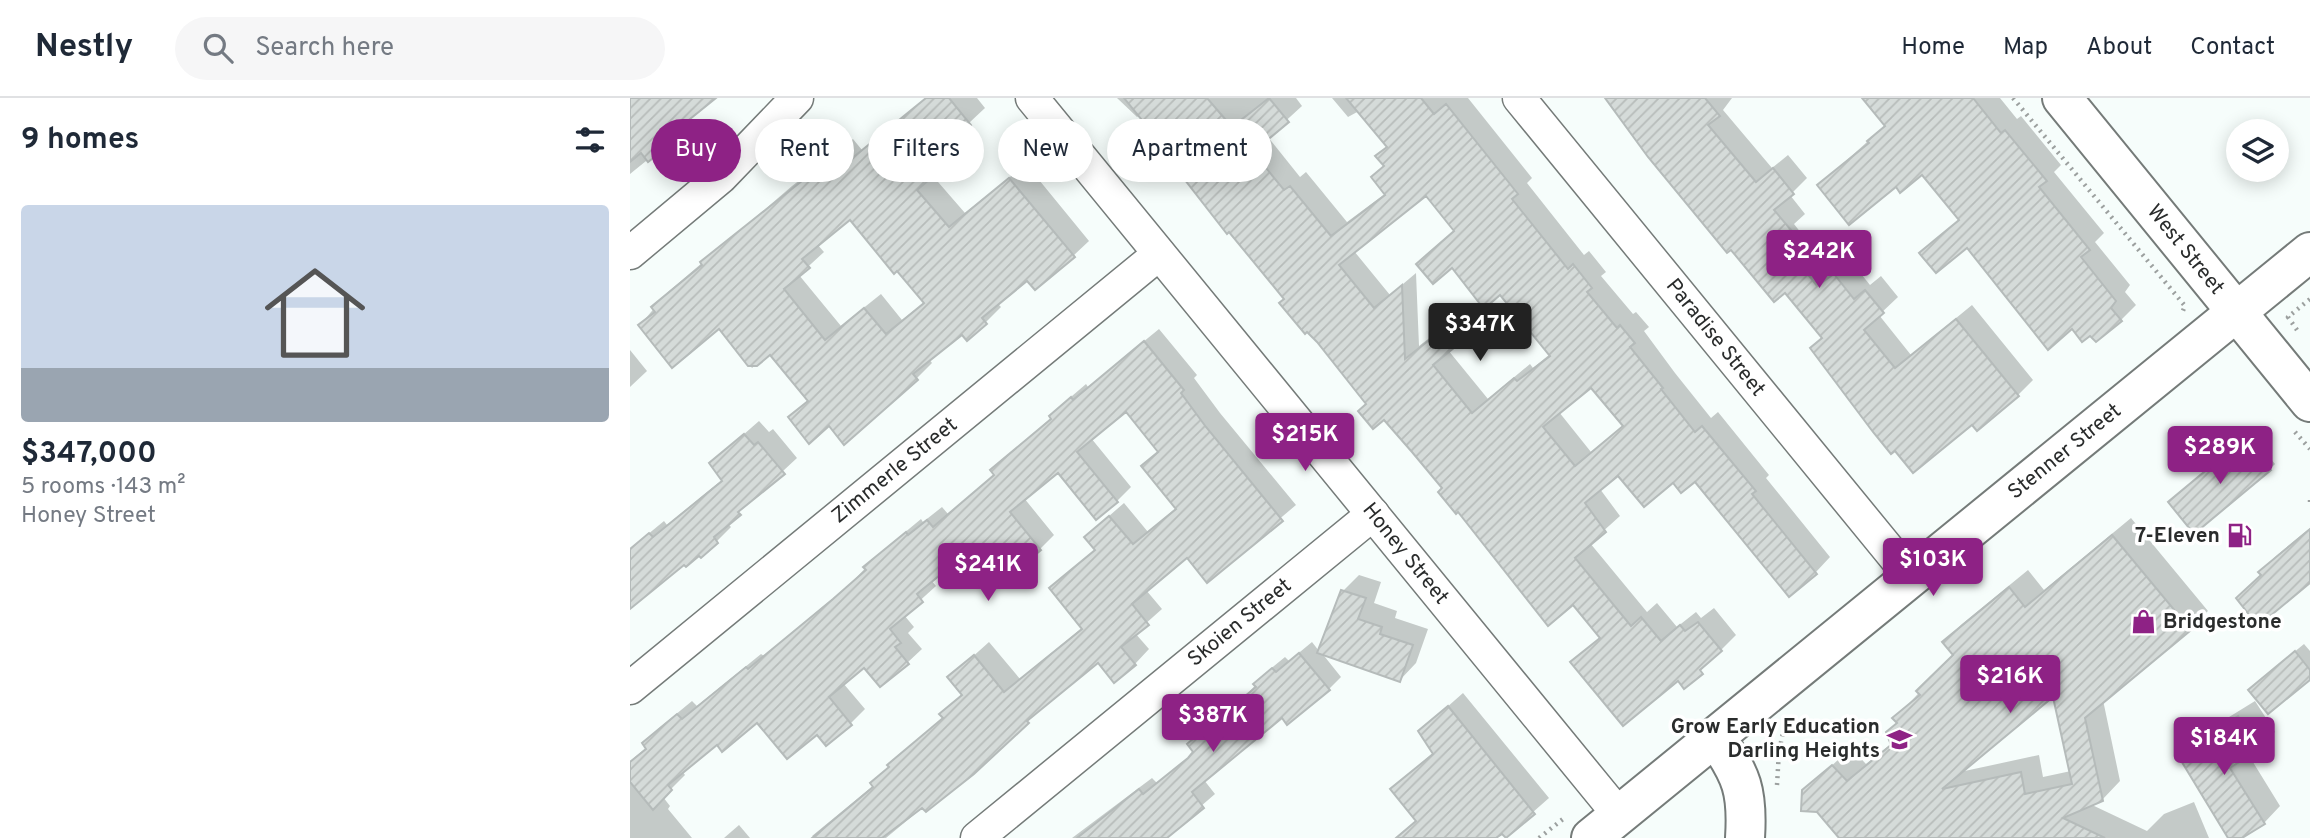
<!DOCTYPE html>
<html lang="en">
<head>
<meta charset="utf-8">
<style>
	body { margin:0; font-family:Overpass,sans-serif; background:#f6f6f7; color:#1f2937; height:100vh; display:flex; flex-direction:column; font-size:26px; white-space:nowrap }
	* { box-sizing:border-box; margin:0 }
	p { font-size:23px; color:#747a83 }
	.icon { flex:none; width:38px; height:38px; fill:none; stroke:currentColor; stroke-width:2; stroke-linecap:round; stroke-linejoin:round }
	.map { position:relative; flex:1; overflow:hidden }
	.side { display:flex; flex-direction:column; background:#fff; width:630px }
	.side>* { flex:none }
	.hud { position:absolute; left:21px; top:21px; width:665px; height:63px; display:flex; gap:14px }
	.tools { position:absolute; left:1596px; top:21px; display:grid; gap:14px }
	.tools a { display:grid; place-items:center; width:63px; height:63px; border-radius:50%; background:#fff; box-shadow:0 4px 18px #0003; font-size:35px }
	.price { position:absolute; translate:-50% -60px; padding:0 16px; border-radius:7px; background:#8e2285; color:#fff; font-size:23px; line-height:46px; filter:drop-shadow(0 2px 4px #0008) }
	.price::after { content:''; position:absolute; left:50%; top:42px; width:21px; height:16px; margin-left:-10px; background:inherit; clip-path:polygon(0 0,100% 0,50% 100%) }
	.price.active { background:#222; color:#fff }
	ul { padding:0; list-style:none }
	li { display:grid; align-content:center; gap:14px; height:371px; padding:0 21px }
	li+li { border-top:2px solid #e0e1e3 }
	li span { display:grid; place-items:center; height:217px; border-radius:7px; color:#555 }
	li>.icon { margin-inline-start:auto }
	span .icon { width:126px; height:126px; fill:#fffc; stroke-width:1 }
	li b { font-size:30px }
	h2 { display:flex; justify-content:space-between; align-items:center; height:84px; padding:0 21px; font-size:30px }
	.chip { padding:0 24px; border-radius:32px; background:#fff; box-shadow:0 4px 18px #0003; font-size:24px; line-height:63px }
	.chip.active { background:#8e2285; color:#fff }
	header { display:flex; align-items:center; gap:42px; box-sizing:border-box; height:98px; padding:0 35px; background:#fff; border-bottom:2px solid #e0e1e3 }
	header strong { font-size:33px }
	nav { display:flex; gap:38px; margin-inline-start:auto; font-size:24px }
	.search { width:490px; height:63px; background:#f6f6f7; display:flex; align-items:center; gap:18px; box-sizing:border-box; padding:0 24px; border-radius:38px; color:#747a83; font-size:26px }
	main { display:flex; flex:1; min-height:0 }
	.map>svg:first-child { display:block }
	.shadow { fill:#0003; fill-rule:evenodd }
	.building { fill:url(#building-hatch); stroke:#b5bbba; stroke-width:2; fill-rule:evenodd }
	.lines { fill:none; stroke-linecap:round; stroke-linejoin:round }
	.street-casing { stroke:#757b79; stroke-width:35 }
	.secondary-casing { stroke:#757b79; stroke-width:42 }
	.path { stroke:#9ca09f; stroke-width:4.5; stroke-dasharray:2 5; stroke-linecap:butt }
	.street { stroke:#fff; stroke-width:32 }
	.secondary { stroke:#fff; stroke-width:38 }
	.labels { text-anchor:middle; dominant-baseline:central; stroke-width:7; stroke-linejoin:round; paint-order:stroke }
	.street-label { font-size:21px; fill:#2a2c2c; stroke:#fff }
	.poi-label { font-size:21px; font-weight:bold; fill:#2a2c2c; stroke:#fff; text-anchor:end }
</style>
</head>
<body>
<header>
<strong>Nestly</strong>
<div class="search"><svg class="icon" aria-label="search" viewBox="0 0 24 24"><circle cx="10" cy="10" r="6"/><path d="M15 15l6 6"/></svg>Search here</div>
<nav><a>Home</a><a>Map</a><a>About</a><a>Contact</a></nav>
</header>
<main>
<section class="side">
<h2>9 homes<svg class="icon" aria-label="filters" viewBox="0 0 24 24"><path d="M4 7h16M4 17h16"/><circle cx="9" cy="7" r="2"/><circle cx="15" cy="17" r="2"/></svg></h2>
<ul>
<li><span style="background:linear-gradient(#c9d6e8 75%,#9aa5b1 0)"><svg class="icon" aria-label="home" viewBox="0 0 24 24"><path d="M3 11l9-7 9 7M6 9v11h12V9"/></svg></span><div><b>$347,000</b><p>5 rooms · 143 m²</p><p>Honey Street</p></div></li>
</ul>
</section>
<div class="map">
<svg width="1680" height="740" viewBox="0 0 1680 740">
	<defs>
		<pattern id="building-hatch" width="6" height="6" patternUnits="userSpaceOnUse" patternTransform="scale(1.75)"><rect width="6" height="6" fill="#d5dbd9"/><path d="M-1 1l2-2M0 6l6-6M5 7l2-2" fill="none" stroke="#b7bcba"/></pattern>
	</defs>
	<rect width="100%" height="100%" fill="#f6fdfb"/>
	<g class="shadow">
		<polygon points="0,0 83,0 49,28 52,32 37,46 0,76"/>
		<path d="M298,0H347L355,10L323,40L325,42L310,58L315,64L302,77L335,115L396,66L459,143L443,158L398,180L367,205L371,209L355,225L332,234L299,261L302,265L287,280L160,319L179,301L141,254L122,270L90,229L10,227L38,194L162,88L223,41L232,52ZM220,119L295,204L272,222L251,196L211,228L169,177L194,154L187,146Z"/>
		<path d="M487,0H666L672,8L638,39L670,79L676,74L717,124L756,95L755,67L747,58L758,47L729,13L718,19L702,0H838L902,80L897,85L954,157L959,153L976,174L971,178L1003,216L1006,214L1019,229L1014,233L1045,275L1081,320L1088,314L1139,377L1136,380L1200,459L1186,474L1065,382L1043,383L989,375L970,391L990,418L960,445L1017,514L1027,505L1047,529L1066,514L1071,520L1084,510L1106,537L1055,588L1048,581L943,564L971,538L943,505L814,390L738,305L510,17L507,19ZM796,96L826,132L788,166L822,168L870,195L920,256L903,270L900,266L858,301L818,252L849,225L837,211L789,248L786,175L760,197L724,153ZM962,287L994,327L961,354L929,314Z"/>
		<polygon points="976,0 1102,0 1093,12 1142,70 1158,57 1177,80 1160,97 1175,116 1164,126 1202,174 1220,162 1240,187 1251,178 1268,199 1249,217 1281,257 1342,207 1403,282 1388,297 1342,325 1193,239 1155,193"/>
		<polygon points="1233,0 1370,0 1387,21 1391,18 1431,67 1424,74 1474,135 1465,144 1500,187 1495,194 1506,207 1491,222 1461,235 1442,229 1337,147 1307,141 1330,121 1292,74 1266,87 1189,87 1256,27"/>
		<polygon points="529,231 567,277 564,280 590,315 666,407 577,482 558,458 516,492 532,511 505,535 519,551 505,566 469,563 256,740 182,738 244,687 274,653 314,619 311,616 333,595 320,579 359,544 390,581 453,529 421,490 466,451 471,425 494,405 518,434 547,409 513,368 529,353 496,312 461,340 501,389 487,403 428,373 394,400 424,437 410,451 350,463 327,460 301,482 306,488 274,517 284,529 278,535 292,551 277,565 235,568 213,585 235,611 220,626 187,635 127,622 87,645 52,673 55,677 33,699 40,708 38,711 62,740 0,740 0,663 17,649 14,646 28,631 62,603 67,608 131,556 134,558 219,487 250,455 291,421 293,424 312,409 318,416 366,376 362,372 422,319 435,304 456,286 458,289"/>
		<polygon points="0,252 17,273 0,289"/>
		<polygon points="129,323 139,334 143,331 167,360 97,425 101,429 87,443 0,508 0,451 34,423 37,427 93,381 81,365"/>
		<polygon points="1621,337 1645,366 1640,371 1546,399"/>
		<path d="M1501,420L1578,513L1473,602L1490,683L1472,702L1460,706L1517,733L1534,716L1564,704L1579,740H1209L1174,693L1221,650L1236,666L1262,645L1268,624L1265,620L1325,557L1314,544L1332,526L1398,472L1414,492ZM1424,596L1441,673L1413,679L1409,657L1330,674Z"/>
		<polygon points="1680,430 1680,483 1633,477 1630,474 1646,458"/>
		<polygon points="729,477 751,484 744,505 767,513 765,520 798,531 786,565 770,582 691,554 711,579 699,591 652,618 574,682 585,696 534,740 442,740 522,680 527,685 565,654 638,573 655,559 659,563 682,544 689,553 713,493"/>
		<polygon points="1674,546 1680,553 1680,580 1629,583"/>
		<polygon points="833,595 919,700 876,738 864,727 848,740 765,740 787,722 762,691 804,654 790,633"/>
		<polygon points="1625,603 1645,634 1618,656 1650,708 1634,725 1608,740 1600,740 1549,656 1565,640"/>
		<polygon points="109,727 120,740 94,740"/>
	</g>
	<g class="building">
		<polygon points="0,0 86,0 34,42 38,48 18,64 11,55 0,64"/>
		<path d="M296,0H319L341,27L307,54L311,59L294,73L300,81L287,92L319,129L379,80L445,159L405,192L397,183L352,220L357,226L337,243L332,237L283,276L288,282L214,347L199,328L179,346L158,319L178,303L140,257L127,268H118L89,231L42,270L8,227L25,214L21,209L72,167L70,164L207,55L215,66ZM220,122L264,176L267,173L294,205L256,236L234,210L195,242L154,191L180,170L172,161Z"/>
		<path d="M494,0H577L602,29L639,0L659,24L623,54L654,92L660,88L701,138L755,97L741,79L754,68L745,58L757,49L716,0H791L804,16L816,6L888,96L882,101L938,171L943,166L962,190L957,194L987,230L990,227L1005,245L1000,249L1033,290L1031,291L1065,334L1072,328L1126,393L1122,396L1187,476L1159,499L1065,384L1051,395L1043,385L1014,409L988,378L955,405L976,434L945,460L1001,528L1011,519L1031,543L1050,527L1055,533L1068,524L1092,553L1070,572L1073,576L1054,591L1048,583L993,628L940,564L970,540L943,507L918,528L828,414L826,416L808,394L812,390L782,354L754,322L743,331L728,313L736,306L687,244L677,234L675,236L649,205L654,201L599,134L597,136L551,77L548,78L532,59L538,54ZM796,98L824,133L786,166L803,186L822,170L854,211L870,197L920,258L887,283L884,280L842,315L803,267L835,241L821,225L775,261L772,187L744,210L709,167ZM961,290L993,328L945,368L913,329Z"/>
		<polygon points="975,0 1075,0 1090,18 1078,27 1126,84 1143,70 1164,96 1144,112 1161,132 1150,142 1187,188 1204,176 1224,201 1235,192 1254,215 1234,232 1265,270 1326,221 1389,298 1347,333 1342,327 1283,375 1265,353 1261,356 1243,334 1180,250 1192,240 1155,195 1144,204 1101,152 1097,155 1018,59"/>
		<polygon points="1232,0 1343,0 1371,35 1375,32 1417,83 1409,89 1460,152 1451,159 1486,203 1481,210 1492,223 1466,244 1460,238 1452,244 1442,231 1418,252 1337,150 1306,175 1289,155 1329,122 1292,77 1270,95 1266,89 1219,127 1187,87 1239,45 1237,43 1255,28"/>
		<polygon points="514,243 554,292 551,295 576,329 653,423 577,485 557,460 502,506 519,527 491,549 506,567 484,585 468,565 397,623 399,625 344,676 296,714 292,710 252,740 182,740 243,689 240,685 259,669 257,667 313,620 309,616 332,597 317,579 344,557 374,594 452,531 419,490 465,452 454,439 479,418 503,446 546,411 511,368 528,354 496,314 447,354 488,404 466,422 428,375 380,414 411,452 368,487 350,465 337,476 327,463 287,496 293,504 260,531 271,545 265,549 279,566 250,589 234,570 199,599 222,627 196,648 187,637 157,661 127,625 92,654 87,647 38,687 42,692 23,712 0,684 0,664 16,651 12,645 47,616 52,621 116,569 118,571 203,501 236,472 233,469 276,434 278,437 297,422 303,429 364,377 360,372 421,321 419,318 441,299 443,302"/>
		<polygon points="114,336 124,347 128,344 155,376 108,414 111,417 84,439 88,445 71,460 69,458 56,469 54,467 0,511 0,451 19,435 23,439 92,383 79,365"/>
		<polygon points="1615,340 1641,372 1564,436 1538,404"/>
		<polygon points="1680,431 1680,485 1628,528 1606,500 1631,477 1628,474"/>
		<path d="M1482,437L1561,532L1455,620L1473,703L1433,720L1475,740H1209L1187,714L1171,713L1172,692L1202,667L1217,683L1261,647L1256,634L1267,625L1262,620L1290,597L1286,593L1323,557L1312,544L1379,489L1395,509ZM1423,599L1442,686L1395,696L1391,674L1312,691Z"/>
		<polygon points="711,492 736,500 728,521 752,529 750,536 783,547 770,584 687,555"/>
		<polygon points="1665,553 1680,572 1680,582 1638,616 1618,592"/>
		<polygon points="669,555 700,592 657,627 652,620 562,694 574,710 537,740 447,740 509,691 513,696 558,660 563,654 557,646 626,589 623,586 642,570 646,574"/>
		<polygon points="818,608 905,716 876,740 872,736 866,740 766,740 786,723 760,691 803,656 788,633"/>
		<polygon points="1608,618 1629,651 1600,670 1635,726 1612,740 1598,740 1547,656"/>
	</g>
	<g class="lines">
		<defs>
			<g id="street">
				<polyline points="402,0 989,717"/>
				<polyline points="889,0 1281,479"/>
				<polyline points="0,155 91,79 167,0"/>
				<polyline points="0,590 529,156"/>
				<polyline points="347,740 743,416"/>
			</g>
			<g id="secondary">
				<polyline points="1432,0 1680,304"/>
				<path d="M1085,639C1112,677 1118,694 1115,740"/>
				<polyline points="961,740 1680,154"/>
			</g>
		</defs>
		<use href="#street" class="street-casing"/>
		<use href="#secondary" class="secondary-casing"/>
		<g class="path">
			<polyline points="1383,0 1555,208 1552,215"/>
			<polyline points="1667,232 1658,219 1680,201"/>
			<polyline points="1665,334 1680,351"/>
			<polyline points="1680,402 1680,407"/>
			<polyline points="1147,687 1149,653 1155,626"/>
			<polyline points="909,740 933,721"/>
		</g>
		<use href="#street" class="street"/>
		<use href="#secondary" class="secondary"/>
	</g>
	<defs>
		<symbol id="fuel-bare" viewBox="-9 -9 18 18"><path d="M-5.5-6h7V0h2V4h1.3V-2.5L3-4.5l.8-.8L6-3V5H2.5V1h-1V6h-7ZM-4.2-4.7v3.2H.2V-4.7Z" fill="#8e2285" stroke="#fff" stroke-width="2.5" paint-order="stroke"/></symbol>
		<symbol id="shop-bare" viewBox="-9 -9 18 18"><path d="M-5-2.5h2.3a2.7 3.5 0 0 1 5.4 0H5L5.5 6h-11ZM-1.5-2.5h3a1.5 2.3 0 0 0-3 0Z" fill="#8e2285" stroke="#fff" stroke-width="2.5" paint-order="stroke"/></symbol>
		<symbol id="school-bare" viewBox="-9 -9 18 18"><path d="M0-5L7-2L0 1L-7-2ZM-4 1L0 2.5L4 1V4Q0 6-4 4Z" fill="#8e2285" stroke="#fff" stroke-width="2.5" paint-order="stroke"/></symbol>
	</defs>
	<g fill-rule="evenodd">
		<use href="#fuel-bare" x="1592" y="420" width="35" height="35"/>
		<use href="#shop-bare" x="1496" y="506" width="35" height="35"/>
		<use href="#school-bare" x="1252" y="624" width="35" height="35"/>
	</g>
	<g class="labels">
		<g class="street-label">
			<text transform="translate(1555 152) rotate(51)">West Street</text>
			<text transform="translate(1085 240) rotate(51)">Paradise Street</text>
			<text transform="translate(1435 354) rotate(-39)">Stenner Street</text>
			<text transform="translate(265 373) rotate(-39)">Zimmerle Street</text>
			<text transform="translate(775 456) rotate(51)">Honey Street</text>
			<text transform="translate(610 525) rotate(-39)">Skoien Street</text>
		</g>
		<g class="poi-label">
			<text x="1590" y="438">7-Eleven</text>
			<text x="1533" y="524" text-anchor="start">Bridgestone</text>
			<text x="1250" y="629">Grow Early Education<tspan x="1250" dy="24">Darling Heights</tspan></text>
		</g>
	</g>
</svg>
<div class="tools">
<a><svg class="icon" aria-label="layers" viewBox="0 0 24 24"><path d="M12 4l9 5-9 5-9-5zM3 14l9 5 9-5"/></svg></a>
</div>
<b class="price" style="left:1189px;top:192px">$242K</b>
<b class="price active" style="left:850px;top:265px">$347K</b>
<b class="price" style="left:675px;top:375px">$215K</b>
<b class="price" style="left:1590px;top:388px">$289K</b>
<b class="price" style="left:1303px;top:500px">$103K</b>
<b class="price" style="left:358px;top:505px">$241K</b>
<b class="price" style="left:1380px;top:617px">$216K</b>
<b class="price" style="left:583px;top:656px">$387K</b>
<b class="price" style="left:1594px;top:679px">$184K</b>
<div class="hud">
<a class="chip active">Buy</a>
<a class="chip">Rent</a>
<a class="chip">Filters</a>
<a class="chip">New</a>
<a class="chip">Apartment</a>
</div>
</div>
</main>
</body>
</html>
